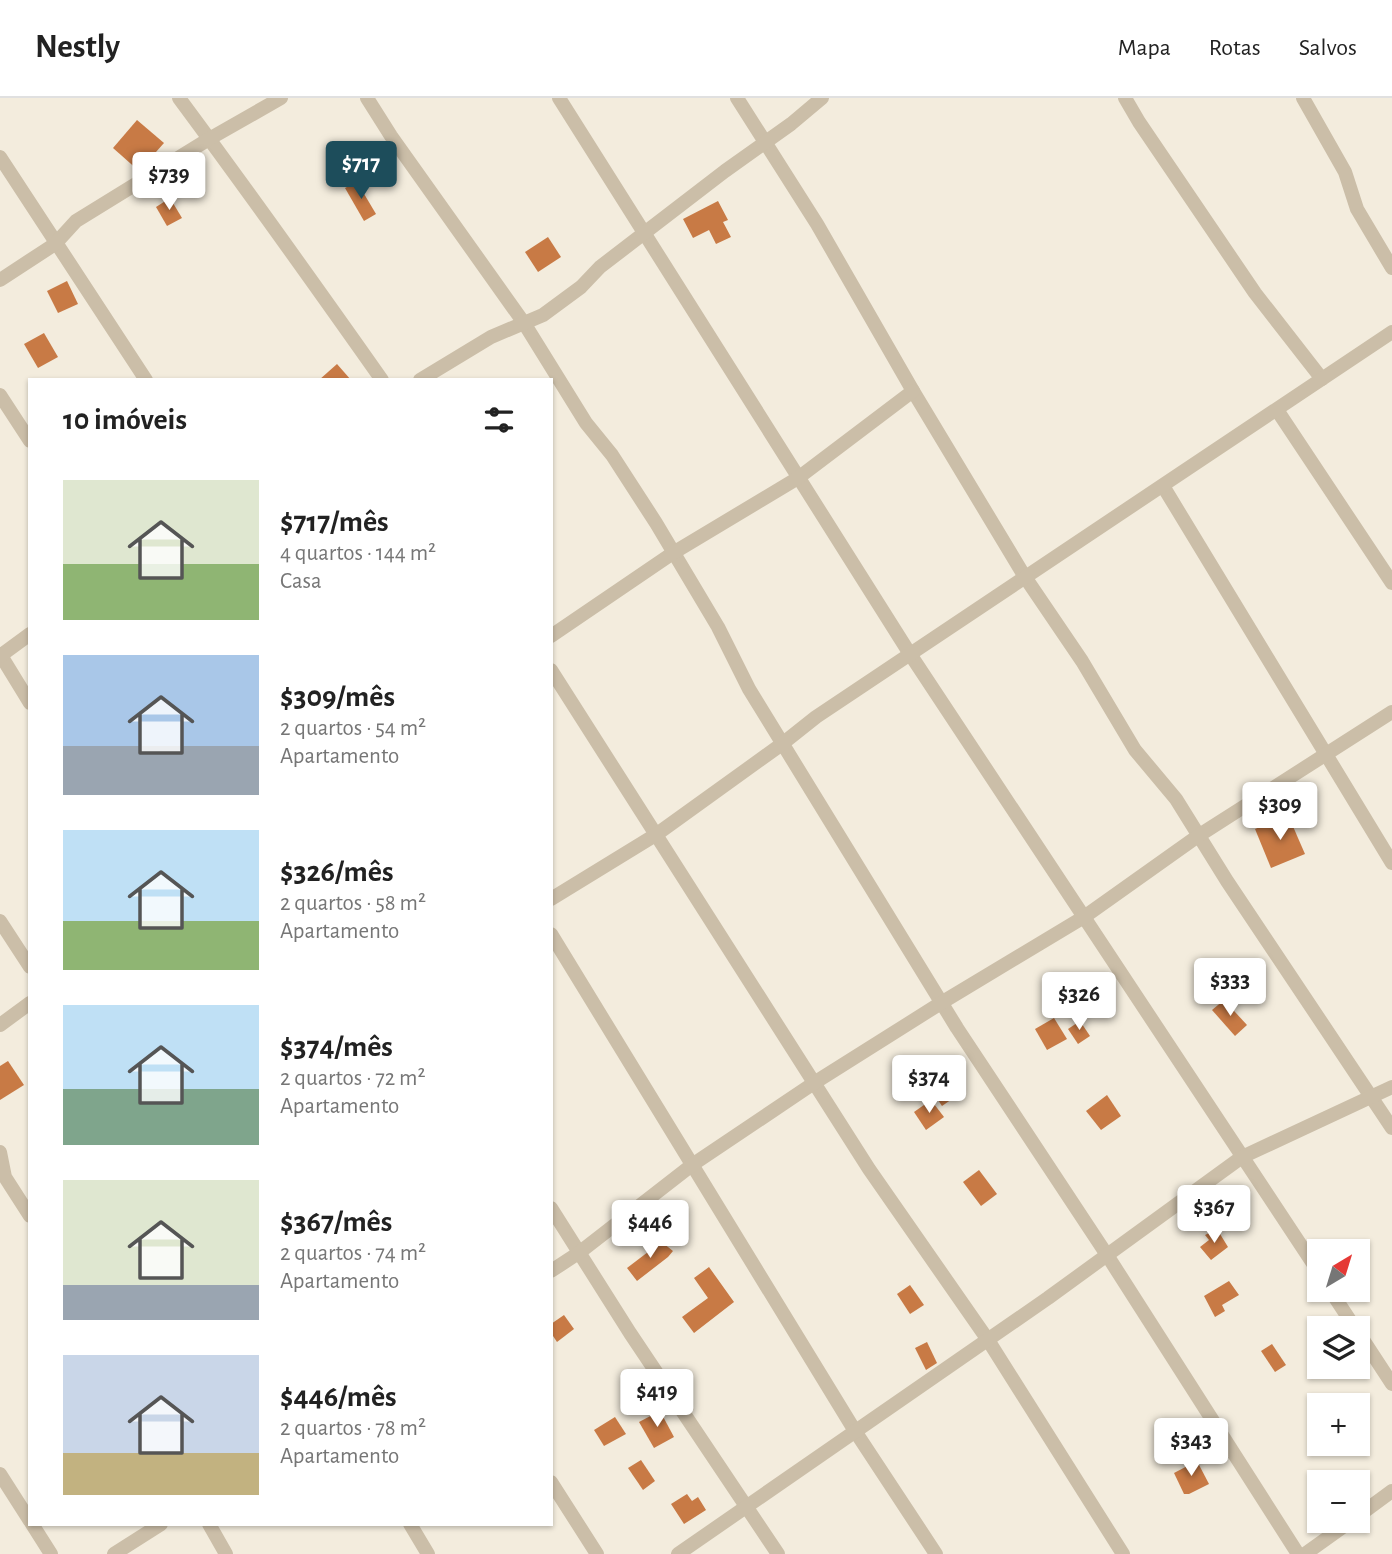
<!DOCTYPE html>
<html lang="pt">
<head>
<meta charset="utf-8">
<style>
	body { margin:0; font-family:"Alegreya Sans",sans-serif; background:#f6f6f6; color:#222; height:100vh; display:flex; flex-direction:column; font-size:26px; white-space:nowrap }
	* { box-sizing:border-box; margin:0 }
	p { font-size:23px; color:#767676 }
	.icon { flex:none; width:38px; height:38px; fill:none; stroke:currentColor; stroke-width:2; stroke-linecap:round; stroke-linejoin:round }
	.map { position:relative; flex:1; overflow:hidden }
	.drawer { position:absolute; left:28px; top:280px; width:525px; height:1148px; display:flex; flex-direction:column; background:#fff; border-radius:0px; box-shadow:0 2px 5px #0004 }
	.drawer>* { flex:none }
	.needle { width:46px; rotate:38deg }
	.tools { position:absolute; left:1307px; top:1141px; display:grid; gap:14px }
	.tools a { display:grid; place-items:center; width:63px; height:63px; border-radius:0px; background:#fff; box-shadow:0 2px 5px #0004; font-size:35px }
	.price { position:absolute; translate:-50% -60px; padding:0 16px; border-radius:7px; background:#fff; color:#222; font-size:23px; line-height:46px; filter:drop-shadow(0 2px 4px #0008) }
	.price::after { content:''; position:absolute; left:50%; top:42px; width:21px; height:16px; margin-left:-10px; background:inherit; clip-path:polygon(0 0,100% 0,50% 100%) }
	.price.active { background:#1d4d5b; color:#fff }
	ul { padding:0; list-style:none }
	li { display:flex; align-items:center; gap:21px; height:175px; padding:0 35px }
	li span { display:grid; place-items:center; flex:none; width:196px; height:140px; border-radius:0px; color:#555 }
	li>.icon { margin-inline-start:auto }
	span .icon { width:84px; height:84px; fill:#fffc; stroke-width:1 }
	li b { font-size:30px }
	h2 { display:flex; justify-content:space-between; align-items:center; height:84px; padding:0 35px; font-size:30px }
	header { display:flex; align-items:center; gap:42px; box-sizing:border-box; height:98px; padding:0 35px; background:#fff; border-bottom:2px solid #e0e0e0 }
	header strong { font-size:33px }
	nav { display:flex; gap:38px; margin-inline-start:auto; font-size:24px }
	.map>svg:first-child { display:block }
	.building { fill:#c87a45 }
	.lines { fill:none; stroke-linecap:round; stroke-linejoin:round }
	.street { stroke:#cbbea8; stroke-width:14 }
</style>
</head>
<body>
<header>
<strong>Nestly</strong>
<nav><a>Mapa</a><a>Rotas</a><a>Salvos</a></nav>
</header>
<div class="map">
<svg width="1392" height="1456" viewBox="0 0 1392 1456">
	<rect width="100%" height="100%" fill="#f3ecdd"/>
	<g class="building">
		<polygon points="137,22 164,45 139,73 113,50"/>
		<polygon points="357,84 376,116 364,123 345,90"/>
		<polygon points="170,100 182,120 167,128 156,109"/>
		<polygon points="718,103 728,122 723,124 731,139 716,146 709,132 693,140 683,121"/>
		<polygon points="548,139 561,159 538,174 525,154"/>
		<polygon points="67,183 78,206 58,215 47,193"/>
		<polygon points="44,235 58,259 38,270 24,246"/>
		<polygon points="337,266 351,282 319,282"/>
		<polygon points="1288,717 1305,756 1271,770 1255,731"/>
		<polygon points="1224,902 1247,927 1235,938 1212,912"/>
		<polygon points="1054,920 1067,941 1047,952 1035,931"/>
		<polygon points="1080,923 1090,938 1078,946 1068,931"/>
		<polygon points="8,963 24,987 0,1002 0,968"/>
		<polygon points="941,978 955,999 942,1008 928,987"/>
		<polygon points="1107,997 1121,1018 1101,1032 1086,1013"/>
		<polygon points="931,1002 944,1019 926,1032 914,1014"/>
		<polygon points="979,1072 997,1096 981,1108 963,1084"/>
		<polygon points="1217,1131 1228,1149 1211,1162 1200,1149 1209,1142 1205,1137"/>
		<polygon points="658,1141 673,1153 668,1159 637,1183 627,1170 648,1154"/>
		<polygon points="709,1169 734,1204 694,1235 682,1219 708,1200 694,1180"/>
		<polygon points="1229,1183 1239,1197 1222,1207 1225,1213 1215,1219 1204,1198"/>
		<polygon points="910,1187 924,1207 910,1216 897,1196"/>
		<polygon points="564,1217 574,1231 557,1244 551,1235 551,1226"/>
		<polygon points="927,1244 937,1265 926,1272 915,1250"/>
		<polygon points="1272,1246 1286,1267 1275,1274 1261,1253"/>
		<polygon points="660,1313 674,1339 654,1350 639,1324"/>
		<polygon points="615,1319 626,1336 604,1348 594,1332"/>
		<polygon points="641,1362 655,1383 643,1392 628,1370"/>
		<polygon points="1197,1363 1209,1386 1189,1396 1184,1396 1174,1375"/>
		<polygon points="687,1396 692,1403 698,1399 706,1412 684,1426 671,1406"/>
	</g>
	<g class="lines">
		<g class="street">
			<path d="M179,0C248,93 315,187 382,282"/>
			<polyline points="367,0 391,38 524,225 586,325 612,357 656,425 718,529 749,591 957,930 1107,1157 1298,1456"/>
			<polyline points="559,0 910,556 1320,1176"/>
			<polyline points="737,0 817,126 913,293 1025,479 1082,563 1135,652 1176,701 1227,783 1392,1030"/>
			<polyline points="1125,0 1139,24 1255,195 1322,281"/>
			<polyline points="1303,0 1345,74 1357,111 1392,170"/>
			<polyline points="0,59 146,282"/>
			<polyline points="0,182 55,146 76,123 209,41 281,0"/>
			<polyline points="420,282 491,239 543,217 581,189 600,169 725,73 791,26 822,0"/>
			<polyline points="0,297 30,343"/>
			<polyline points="1277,312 1392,485"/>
			<polyline points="1163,388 1392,765"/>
			<polyline points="551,538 673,455 798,380 913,293"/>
			<polyline points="0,556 30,605"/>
			<polyline points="0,558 30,536"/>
			<polyline points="551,572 869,1071 988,1242 1123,1456"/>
			<polyline points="551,801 657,736 782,646 816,619 1392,234"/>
			<polyline points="0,823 30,869"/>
			<polyline points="551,836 855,1333 936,1456"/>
			<polyline points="0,927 30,905"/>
			<polyline points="0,1054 5,1079 30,1118"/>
			<polyline points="551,1110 630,1235 778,1456"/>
			<polyline points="551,1173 580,1154 692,1067 814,985 941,905 1084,819 1198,738 1392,614"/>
			<polyline points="1330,1192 1355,1230"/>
			<polyline points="1358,1234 1392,1286"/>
			<polyline points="0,1376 30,1423"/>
			<polyline points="551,1384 597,1456"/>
			<polyline points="1358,1418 1392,1393"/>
			<polyline points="32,1426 51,1456"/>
			<polyline points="209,1426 226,1456"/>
			<polyline points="410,1426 428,1456"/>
			<polyline points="114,1456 161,1426"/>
			<polyline points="678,1456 1048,1200 1242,1059 1392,989"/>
			<polyline points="1305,1456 1351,1423"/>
		</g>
	</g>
</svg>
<div class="tools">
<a><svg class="needle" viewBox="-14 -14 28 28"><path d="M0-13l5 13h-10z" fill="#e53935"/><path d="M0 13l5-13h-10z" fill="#767676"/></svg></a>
<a><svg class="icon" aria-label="layers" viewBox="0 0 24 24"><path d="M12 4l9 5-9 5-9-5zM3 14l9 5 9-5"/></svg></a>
<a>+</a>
<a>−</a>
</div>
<b class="price active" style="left:361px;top:103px">$717</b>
<b class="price" style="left:169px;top:114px">$739</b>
<b class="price" style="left:1280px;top:744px">$309</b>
<b class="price" style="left:1230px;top:920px">$333</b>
<b class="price" style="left:1079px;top:934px">$326</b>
<b class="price" style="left:929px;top:1017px">$374</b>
<b class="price" style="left:1214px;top:1147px">$367</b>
<b class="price" style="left:650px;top:1162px">$446</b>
<b class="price" style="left:657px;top:1331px">$419</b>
<b class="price" style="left:1191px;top:1380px">$343</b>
<section class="drawer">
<h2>10 imóveis<svg class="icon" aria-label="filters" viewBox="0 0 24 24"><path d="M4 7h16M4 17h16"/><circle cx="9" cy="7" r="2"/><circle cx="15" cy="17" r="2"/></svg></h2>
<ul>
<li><span style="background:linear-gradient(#dfe7d0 60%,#8fb573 0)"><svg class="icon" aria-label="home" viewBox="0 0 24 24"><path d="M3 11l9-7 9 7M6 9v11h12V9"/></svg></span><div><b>$717/mês</b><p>4 quartos · 144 m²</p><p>Casa</p></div></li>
<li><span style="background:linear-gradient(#a9c7e8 65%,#9aa5b1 0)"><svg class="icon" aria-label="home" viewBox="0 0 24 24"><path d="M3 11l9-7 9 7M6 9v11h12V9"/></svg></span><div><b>$309/mês</b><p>2 quartos · 54 m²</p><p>Apartamento</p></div></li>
<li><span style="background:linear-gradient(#bfe0f5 65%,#8fb573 0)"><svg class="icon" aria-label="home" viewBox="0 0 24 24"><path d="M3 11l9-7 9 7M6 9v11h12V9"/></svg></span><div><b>$326/mês</b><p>2 quartos · 58 m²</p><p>Apartamento</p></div></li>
<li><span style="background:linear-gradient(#bfe0f5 60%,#7fa58c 0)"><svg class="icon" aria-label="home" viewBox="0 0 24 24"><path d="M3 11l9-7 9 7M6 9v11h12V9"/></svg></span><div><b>$374/mês</b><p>2 quartos · 72 m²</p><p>Apartamento</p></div></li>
<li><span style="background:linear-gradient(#dfe7d0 75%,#9aa5b1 0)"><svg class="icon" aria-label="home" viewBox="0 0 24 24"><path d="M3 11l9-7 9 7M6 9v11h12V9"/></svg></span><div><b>$367/mês</b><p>2 quartos · 74 m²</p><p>Apartamento</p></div></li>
<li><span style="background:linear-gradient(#c9d6e8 70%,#c2b280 0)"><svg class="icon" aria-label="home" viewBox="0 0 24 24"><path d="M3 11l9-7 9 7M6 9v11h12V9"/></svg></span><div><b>$446/mês</b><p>2 quartos · 78 m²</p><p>Apartamento</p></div></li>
</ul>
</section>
</div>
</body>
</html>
